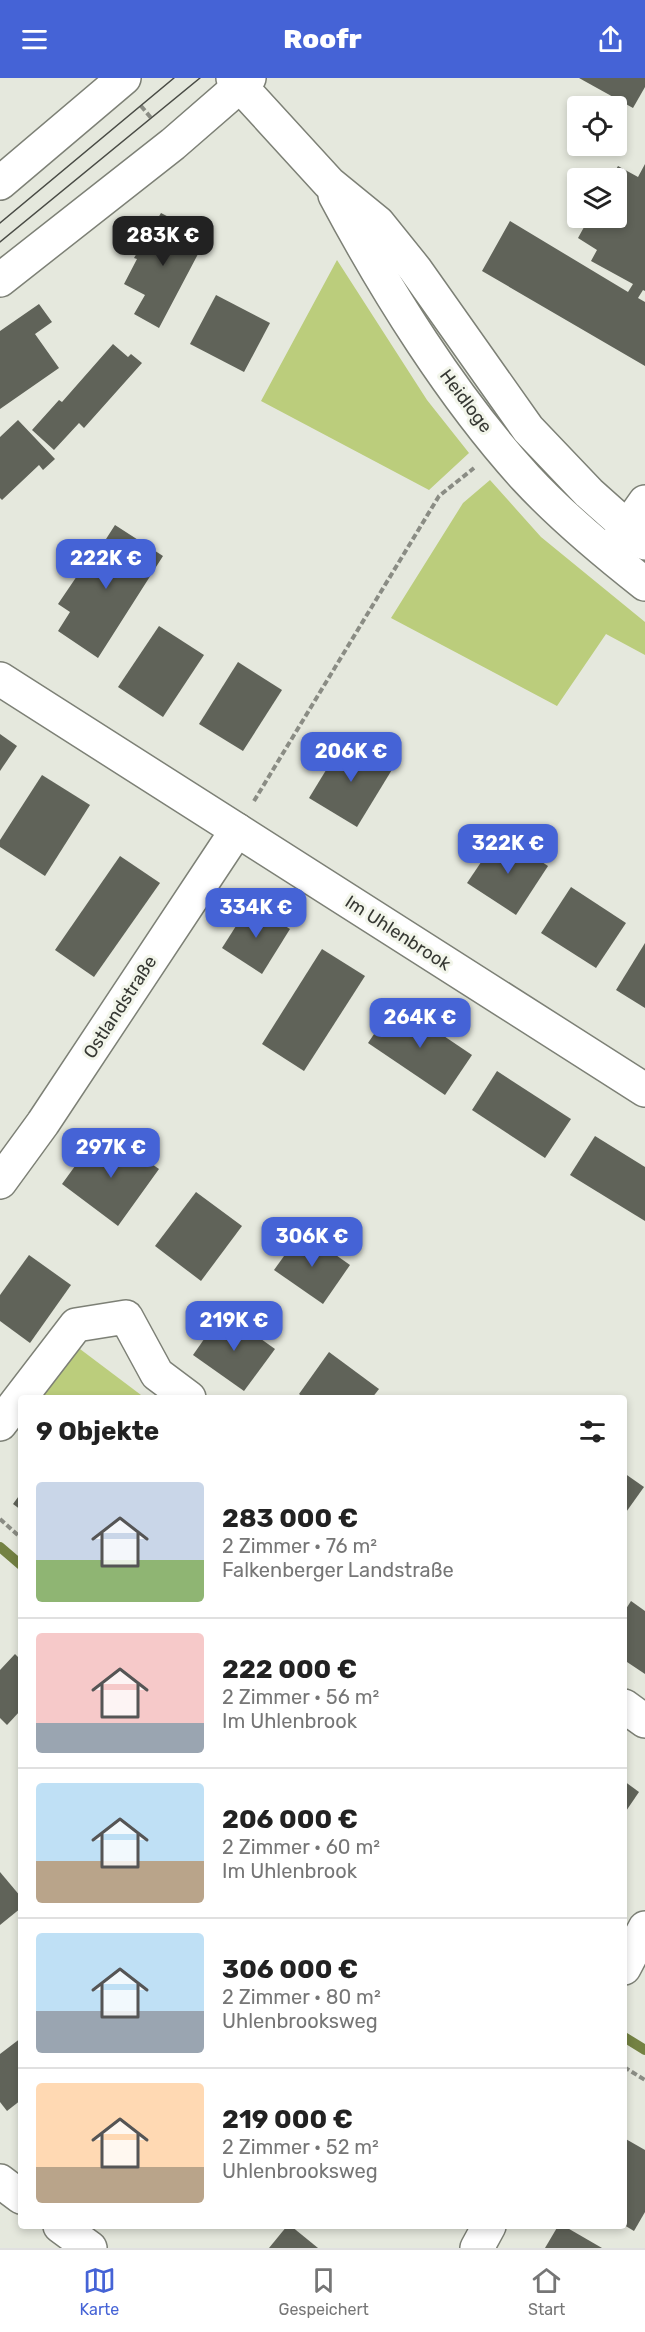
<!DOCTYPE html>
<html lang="de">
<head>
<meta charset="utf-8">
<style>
	body { margin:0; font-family:Rubik,sans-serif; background:#f6f6f6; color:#222; height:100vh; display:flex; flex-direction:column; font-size:22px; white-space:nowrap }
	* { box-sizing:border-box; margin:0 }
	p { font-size:20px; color:#767676 }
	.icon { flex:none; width:33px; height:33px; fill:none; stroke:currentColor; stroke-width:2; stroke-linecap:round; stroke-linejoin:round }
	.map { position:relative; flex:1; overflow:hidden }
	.details { position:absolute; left:18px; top:1317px; width:609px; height:834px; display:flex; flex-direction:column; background:#fff; border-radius:6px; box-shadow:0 3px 9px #0003 }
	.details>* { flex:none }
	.buttons { position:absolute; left:567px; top:18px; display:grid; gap:12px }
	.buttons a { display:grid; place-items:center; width:60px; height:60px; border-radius:6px; background:#fff; box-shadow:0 3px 9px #0003; font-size:30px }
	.price { position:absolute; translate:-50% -51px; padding:0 14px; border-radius:12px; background:#4563d6; color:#fff; font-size:20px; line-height:39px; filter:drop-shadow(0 2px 3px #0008) }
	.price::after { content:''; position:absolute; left:50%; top:36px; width:18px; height:14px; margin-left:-9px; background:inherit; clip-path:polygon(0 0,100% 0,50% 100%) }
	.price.current { background:#222; color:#fff }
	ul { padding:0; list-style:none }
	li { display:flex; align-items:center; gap:18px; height:150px; padding:0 18px }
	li+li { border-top:2px solid #e0e0e0 }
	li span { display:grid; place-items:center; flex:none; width:168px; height:120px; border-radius:6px; color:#555 }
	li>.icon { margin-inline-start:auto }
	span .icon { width:72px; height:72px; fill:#fffc; stroke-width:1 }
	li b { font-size:26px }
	h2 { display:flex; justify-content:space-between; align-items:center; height:72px; padding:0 18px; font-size:26px }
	header { display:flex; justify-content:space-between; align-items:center; height:78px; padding:0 18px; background:#4563d6; color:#fff; font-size:27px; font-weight:800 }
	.menu { display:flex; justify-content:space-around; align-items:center; height:84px; border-top:2px solid #e0e0e0; background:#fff; font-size:16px; color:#767676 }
	.menu a { display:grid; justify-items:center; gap:3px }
	.menu .current { color:#4563d6 }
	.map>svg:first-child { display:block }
	.green { fill:#bbcd7c }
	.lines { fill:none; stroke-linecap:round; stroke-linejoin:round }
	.stream { stroke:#748243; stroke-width:10 }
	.building { fill:#606359 }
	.minor-casing { stroke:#7d8076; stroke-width:36 }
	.path { stroke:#8a8c84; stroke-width:4; stroke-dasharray:6 3; stroke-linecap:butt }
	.minor { stroke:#fff; stroke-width:33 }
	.tram { stroke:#494b45; stroke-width:1.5 }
	.labels { text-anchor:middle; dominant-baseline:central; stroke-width:6; stroke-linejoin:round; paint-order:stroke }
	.street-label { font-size:18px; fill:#363833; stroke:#f2f5ea }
</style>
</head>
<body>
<header><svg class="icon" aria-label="menu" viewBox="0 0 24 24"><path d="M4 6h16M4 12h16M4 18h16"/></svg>Roofr<svg class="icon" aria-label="share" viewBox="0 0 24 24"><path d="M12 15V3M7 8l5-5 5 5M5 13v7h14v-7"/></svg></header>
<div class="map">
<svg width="645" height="2170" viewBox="0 0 645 2170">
	<rect width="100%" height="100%" fill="#e5e8dd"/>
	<g class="green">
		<polygon points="337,182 427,322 469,375 429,412 261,323"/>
		<polygon points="490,402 541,459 645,544 645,577 606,556 557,628 391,540 463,425"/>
		<polygon points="76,1268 145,1320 36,1320"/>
	</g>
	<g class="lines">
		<g class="stream">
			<polyline points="0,1469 21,1487"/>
			<polyline points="624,1959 645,1972"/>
		</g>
	</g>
	<g class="building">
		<polygon points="579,0 645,0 645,9 633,30"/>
		<polygon points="645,86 645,213 643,212 638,220 645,224 645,288 482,193 510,143 628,214 633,206 591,183 597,172 578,160 589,140 616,140 616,100 611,100 618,88 638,99"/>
		<polygon points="161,135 207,159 159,250 134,236 145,217 124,206 137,181 134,180"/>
		<polygon points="216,217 270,245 244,294 190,266"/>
		<polygon points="39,226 52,244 35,256 59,290 0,331 0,253"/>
		<polygon points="113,266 128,279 131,276 142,285 84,350 79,345 54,372 32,352 59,322 62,324"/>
		<polygon points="18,342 55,381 43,392 39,387 2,422 0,420 0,359"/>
		<polygon points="115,447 163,478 98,580 58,553 70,534 58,526 77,498 73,495 82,481 90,486"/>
		<polygon points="159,548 204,577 163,639 118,609"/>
		<polygon points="238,584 282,612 243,673 199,646"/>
		<polygon points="0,656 17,668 0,693"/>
		<polygon points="345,661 393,690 357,749 309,720"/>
		<polygon points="42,697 90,727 45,798 0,769 0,762"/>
		<polygon points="500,756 548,788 516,837 467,805"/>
		<polygon points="120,778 160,805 94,899 55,872"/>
		<polygon points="571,809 626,845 596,890 541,855"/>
		<polygon points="250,826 290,851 262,896 222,870"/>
		<polygon points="645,865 645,930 616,912"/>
		<polygon points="322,871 365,898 304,993 262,966"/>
		<polygon points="395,925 472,977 445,1017 368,965"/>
		<polygon points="497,993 571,1041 545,1080 472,1032"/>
		<polygon points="595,1058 645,1089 645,1143 570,1097"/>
		<polygon points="113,1059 159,1091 118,1148 62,1106 91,1066 102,1075"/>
		<polygon points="196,1114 242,1148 201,1203 155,1168"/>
		<polygon points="302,1153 350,1187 323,1226 274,1192"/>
		<polygon points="29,1177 71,1207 30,1265 0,1243 0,1217"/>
		<polygon points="223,1234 275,1271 244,1313 193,1277"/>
		<polygon points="329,1274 379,1311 372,1320 304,1320 299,1316"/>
		<polygon points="624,1395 644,1409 624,1437"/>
		<polygon points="21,1415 21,1432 13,1426"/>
		<polygon points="631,1523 645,1533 645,1596 624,1582 624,1534"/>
		<polygon points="15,1576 21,1582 21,1632 7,1647 0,1640 0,1592"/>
		<polygon points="624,1703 639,1714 624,1736"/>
		<polygon points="0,1794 21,1819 21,1830 0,1847"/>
		<polygon points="21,1960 21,2022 7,2033 0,2024 0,1976"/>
		<polygon points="624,2060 645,2072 645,2134 634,2153 624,2147"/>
		<polygon points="287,2148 291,2148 318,2170 269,2170"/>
		<polygon points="558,2148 564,2148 602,2170 545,2170"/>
	</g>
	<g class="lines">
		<defs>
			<g id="minor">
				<polyline points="233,0 329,105 378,145 415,191 528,351 589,415 645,465"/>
				<polyline points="0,105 124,0"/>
				<path d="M335,117C386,213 453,320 526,400C562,439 603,473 645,506"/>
				<polyline points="0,202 173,66 249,0"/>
				<polyline points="614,468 645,424"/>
				<polyline points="0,601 645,1012"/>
				<polyline points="0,1104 43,1045 237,752"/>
				<polyline points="0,1346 76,1247 126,1239 157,1296 189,1320"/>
				<polyline points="624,1628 645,1643"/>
				<polyline points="624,1890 645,1850"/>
				<polyline points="0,2103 21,2119"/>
				<polyline points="60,2148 90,2170"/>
				<polyline points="477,2170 489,2148"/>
			</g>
		</defs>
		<use href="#minor" class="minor-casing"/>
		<g class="path">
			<polyline points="141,28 152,41"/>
			<polyline points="254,723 439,418 474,390"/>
			<polyline points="0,1441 21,1460"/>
			<polyline points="624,1989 645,2002"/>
		</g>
		<use href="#minor" class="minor"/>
		<g class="tram">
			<polyline points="0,145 174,0"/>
			<polyline points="0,164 200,0"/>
		</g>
	</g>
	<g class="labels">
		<g class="street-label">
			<text transform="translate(466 323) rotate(53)">Heidloge</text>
			<text transform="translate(398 855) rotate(33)">Im Uhlenbrook</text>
			<text transform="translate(120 929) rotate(-57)">Ostlandstraße</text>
		</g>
	</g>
</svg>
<div class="buttons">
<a><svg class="icon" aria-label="locate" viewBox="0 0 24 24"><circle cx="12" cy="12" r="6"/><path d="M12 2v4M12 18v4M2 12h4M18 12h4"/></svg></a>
<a><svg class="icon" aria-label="layers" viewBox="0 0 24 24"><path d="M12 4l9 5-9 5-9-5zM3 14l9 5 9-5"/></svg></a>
</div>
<b class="price current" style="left:163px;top:189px">283K €</b>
<b class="price" style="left:106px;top:512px">222K €</b>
<b class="price" style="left:351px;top:705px">206K €</b>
<b class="price" style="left:508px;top:797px">322K €</b>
<b class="price" style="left:256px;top:861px">334K €</b>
<b class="price" style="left:420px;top:971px">264K €</b>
<b class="price" style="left:111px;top:1101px">297K €</b>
<b class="price" style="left:312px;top:1190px">306K €</b>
<b class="price" style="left:234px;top:1274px">219K €</b>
<section class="details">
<h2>9 Objekte<svg class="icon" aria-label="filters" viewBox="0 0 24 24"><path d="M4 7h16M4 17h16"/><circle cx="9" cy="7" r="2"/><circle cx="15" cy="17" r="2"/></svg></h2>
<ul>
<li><span style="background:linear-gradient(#c9d6e8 65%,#8fb573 0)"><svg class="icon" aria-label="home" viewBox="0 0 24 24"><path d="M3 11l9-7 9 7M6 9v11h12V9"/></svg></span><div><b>283 000 €</b><p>2 Zimmer · 76 m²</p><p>Falkenberger Landstraße</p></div></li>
<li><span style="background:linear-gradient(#f6c9c9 75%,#9aa5b1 0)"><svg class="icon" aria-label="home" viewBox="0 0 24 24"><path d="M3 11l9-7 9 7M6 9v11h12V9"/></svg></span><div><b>222 000 €</b><p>2 Zimmer · 56 m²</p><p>Im Uhlenbrook</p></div></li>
<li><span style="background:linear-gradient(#bfe0f5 65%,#b9a48a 0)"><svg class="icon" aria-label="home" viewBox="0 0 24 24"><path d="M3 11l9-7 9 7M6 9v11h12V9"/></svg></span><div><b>206 000 €</b><p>2 Zimmer · 60 m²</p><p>Im Uhlenbrook</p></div></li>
<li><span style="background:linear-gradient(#bfe0f5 65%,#9aa5b1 0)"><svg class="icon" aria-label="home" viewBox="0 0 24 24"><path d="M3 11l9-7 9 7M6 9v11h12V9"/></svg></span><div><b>306 000 €</b><p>2 Zimmer · 80 m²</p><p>Uhlenbrooksweg</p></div></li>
<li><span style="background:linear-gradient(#ffd9b3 70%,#b9a48a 0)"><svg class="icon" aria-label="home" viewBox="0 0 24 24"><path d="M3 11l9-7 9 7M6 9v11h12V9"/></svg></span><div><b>219 000 €</b><p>2 Zimmer · 52 m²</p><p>Uhlenbrooksweg</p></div></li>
</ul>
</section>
</div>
<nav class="menu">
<a class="current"><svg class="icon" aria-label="map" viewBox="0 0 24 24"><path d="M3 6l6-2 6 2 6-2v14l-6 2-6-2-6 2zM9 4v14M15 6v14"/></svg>Karte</a>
<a><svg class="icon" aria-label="saved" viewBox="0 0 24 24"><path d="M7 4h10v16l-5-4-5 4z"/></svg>Gespeichert</a>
<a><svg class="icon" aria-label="home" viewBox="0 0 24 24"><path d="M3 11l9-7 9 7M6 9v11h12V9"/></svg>Start</a>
</nav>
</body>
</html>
